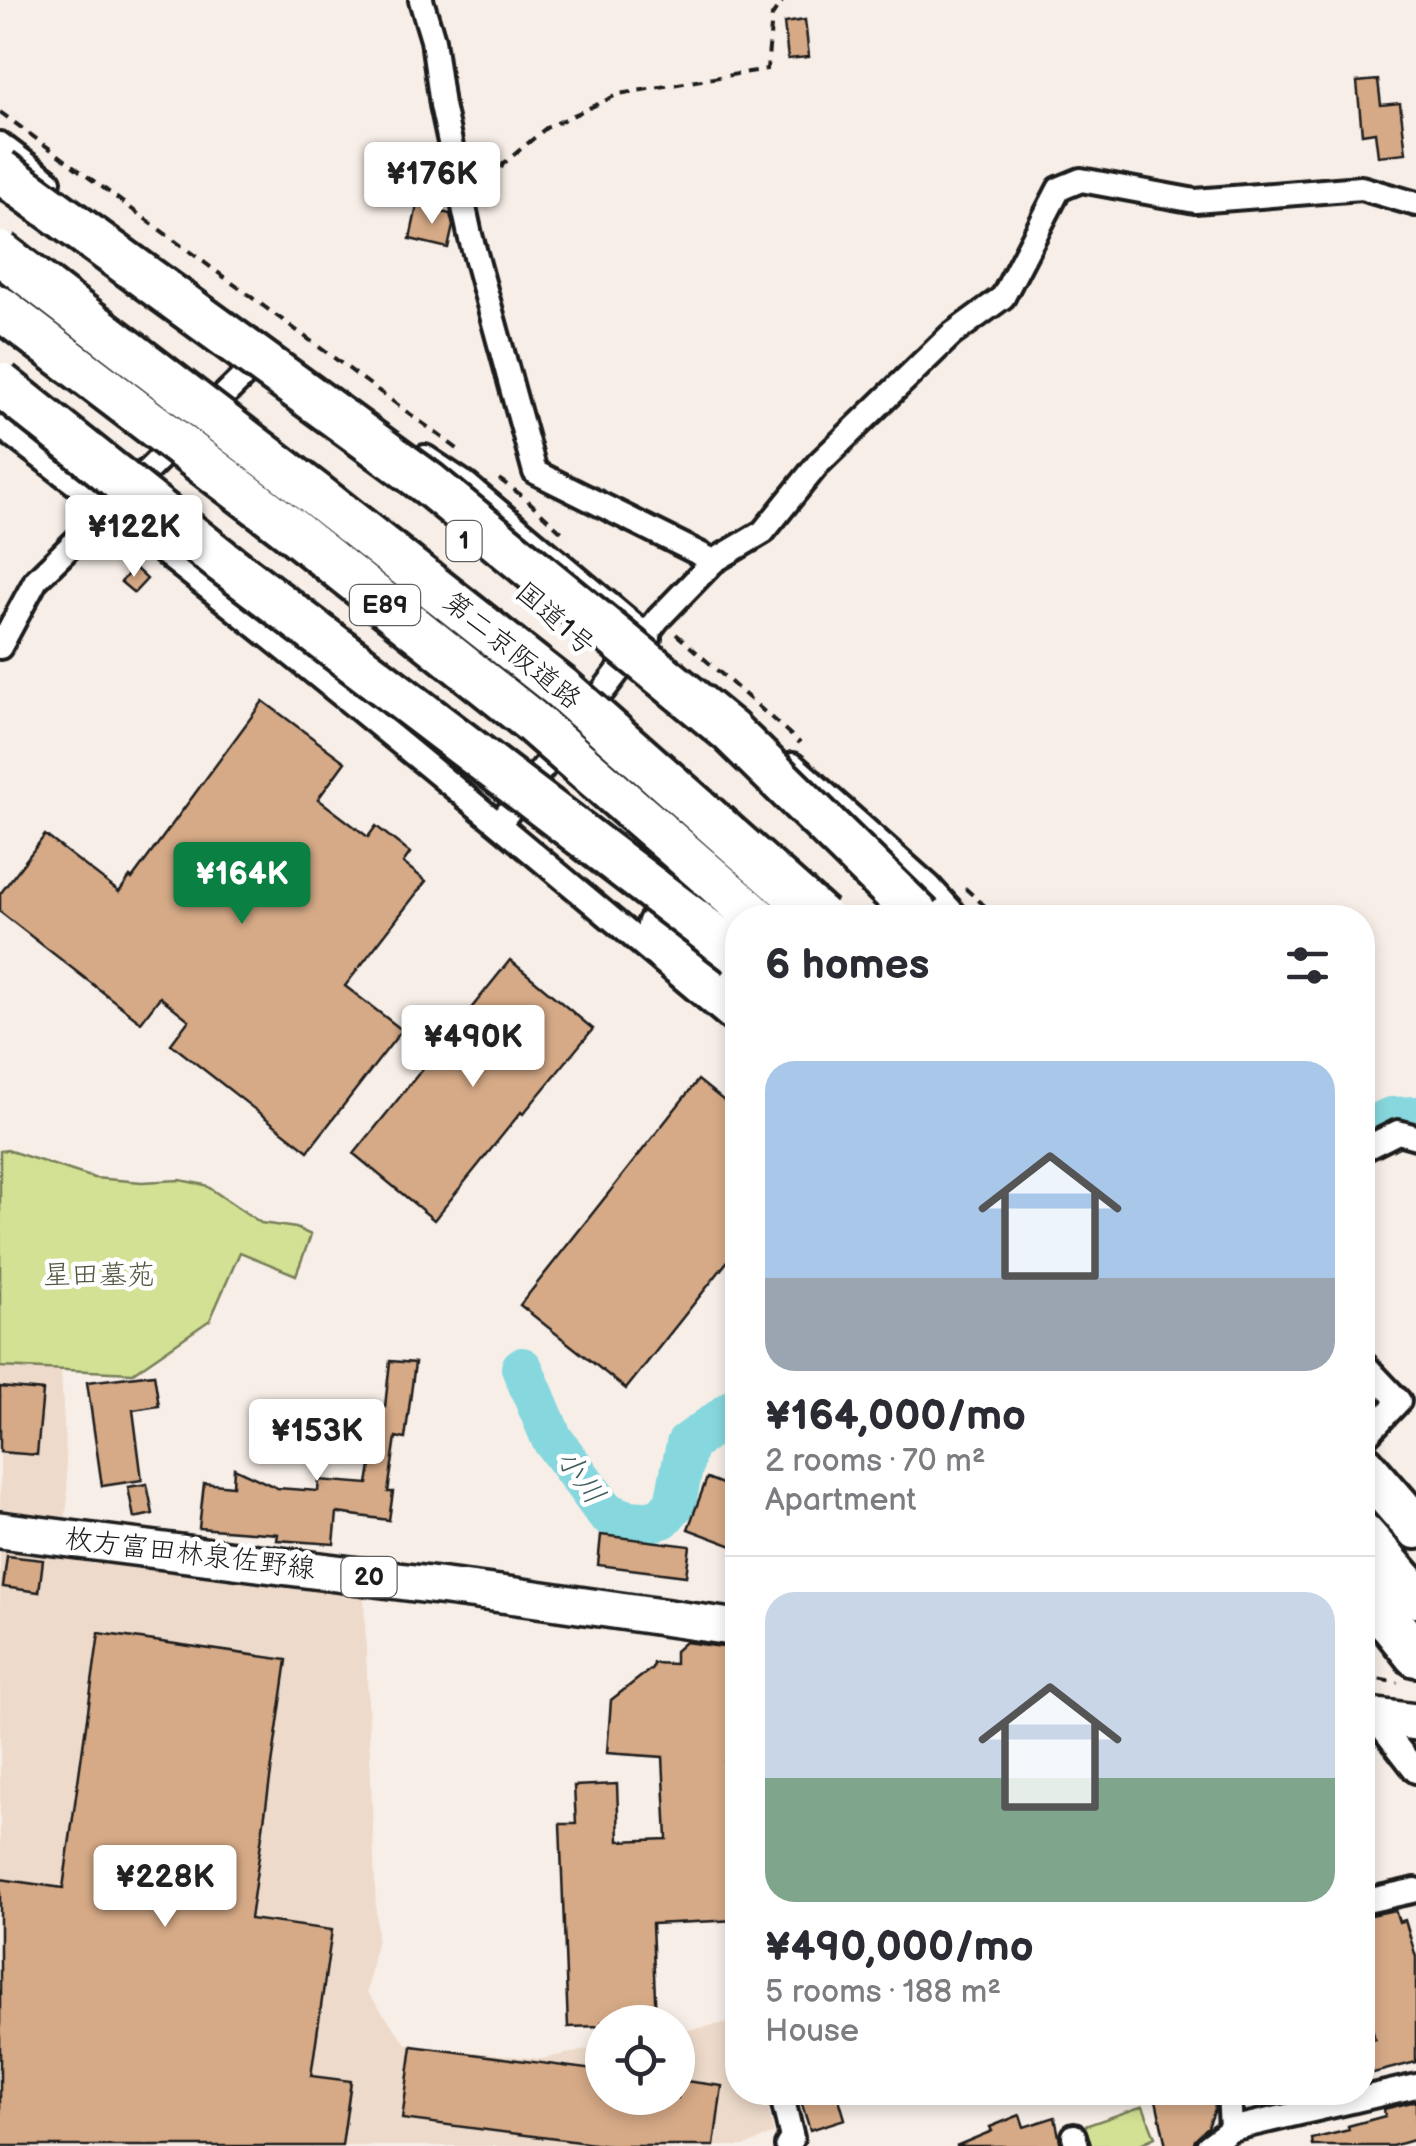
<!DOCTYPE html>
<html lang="en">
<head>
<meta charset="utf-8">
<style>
	body { margin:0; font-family:"Balsamiq Sans","Klee One",sans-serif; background:#f7f7f7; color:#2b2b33; height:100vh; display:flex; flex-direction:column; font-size:38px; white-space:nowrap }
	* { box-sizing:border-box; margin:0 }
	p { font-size:32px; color:#7c7c81 }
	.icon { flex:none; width:55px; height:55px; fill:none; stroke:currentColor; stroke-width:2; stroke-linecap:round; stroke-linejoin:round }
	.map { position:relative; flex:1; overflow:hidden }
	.details { position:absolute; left:725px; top:905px; width:650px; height:1200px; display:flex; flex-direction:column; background:#fff; border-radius:40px; box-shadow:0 5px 15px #0003 }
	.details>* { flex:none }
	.tools { position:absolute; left:585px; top:2005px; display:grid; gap:20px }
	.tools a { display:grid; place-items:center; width:110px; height:110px; border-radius:50%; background:#fff; box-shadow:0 5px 15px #0003; font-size:50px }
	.price { position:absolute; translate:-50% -85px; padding:0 22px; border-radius:10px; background:#fff; color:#222; font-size:32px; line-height:65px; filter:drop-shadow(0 2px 5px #0008) }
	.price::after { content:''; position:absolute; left:50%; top:60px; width:30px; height:22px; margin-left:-15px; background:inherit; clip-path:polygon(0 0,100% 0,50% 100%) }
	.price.selected { background:#0b8043; color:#fff }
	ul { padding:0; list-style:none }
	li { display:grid; align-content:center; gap:20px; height:530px; padding:0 40px }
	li+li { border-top:2px solid #e1e1e2 }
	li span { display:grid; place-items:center; height:310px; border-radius:30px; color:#555 }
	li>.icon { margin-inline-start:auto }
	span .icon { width:180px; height:180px; fill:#fffc; stroke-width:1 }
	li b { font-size:42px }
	h2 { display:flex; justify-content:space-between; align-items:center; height:120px; padding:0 40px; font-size:42px }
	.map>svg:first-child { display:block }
	.built { fill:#eddaca }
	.green { fill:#d2e194; stroke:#777e58; stroke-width:2.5 }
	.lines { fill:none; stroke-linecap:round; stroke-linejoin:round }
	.river { stroke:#87d8de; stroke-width:42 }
	.building { fill:#d6aa87; stroke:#1c1c1c; stroke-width:2.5 }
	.street-casing { stroke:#1c1c1c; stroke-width:30 }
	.primary-casing { stroke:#1c1c1c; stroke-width:42 }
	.highway-casing { stroke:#1c1c1c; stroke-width:50 }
	.path { stroke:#1c1c1c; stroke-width:4; stroke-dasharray:10 8; stroke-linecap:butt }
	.street { stroke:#fff; stroke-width:22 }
	.primary { stroke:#fff; stroke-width:35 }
	.highway { stroke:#fff; stroke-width:42 }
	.highway-bridge-casing { stroke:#1c1c1c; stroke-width:50; stroke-linecap:butt }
	.highway-bridge { stroke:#fff; stroke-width:42 }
	.labels { text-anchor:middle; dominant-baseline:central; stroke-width:9; stroke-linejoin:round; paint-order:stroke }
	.shield { fill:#fff; stroke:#606060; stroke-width:2.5 }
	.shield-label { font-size:25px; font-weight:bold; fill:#1c1c1c }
	.street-label { font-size:28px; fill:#1c1c1c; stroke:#fff }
	.park-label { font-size:28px; fill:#535740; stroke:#fff }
	.water-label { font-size:30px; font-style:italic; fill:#415e60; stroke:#fff }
</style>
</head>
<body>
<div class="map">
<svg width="1416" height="2146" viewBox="0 0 1416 2146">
	<rect width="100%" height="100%" fill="#f7eee7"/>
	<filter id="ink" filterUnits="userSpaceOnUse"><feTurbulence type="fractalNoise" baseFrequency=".01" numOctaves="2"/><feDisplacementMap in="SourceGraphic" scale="20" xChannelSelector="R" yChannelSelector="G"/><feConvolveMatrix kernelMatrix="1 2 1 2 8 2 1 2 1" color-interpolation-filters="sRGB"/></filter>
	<g filter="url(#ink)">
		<g class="built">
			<polygon points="0,1367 61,1371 68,1498 65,1522 0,1514"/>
			<polygon points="0,1548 364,1597 377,1937 367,1992 407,2045 541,2059 602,2047 602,2098 678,2098 678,2032 737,2021 738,2092 764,2093 774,2133 745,2146 0,2146"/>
		</g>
		<g class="green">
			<polygon points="7,1150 94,1178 142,1182 180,1180 205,1185 261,1223 296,1228 311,1235 296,1275 240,1252 210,1320 133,1373 0,1367 0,1151"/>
			<polygon points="1143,2106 1155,2137 1136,2146 1088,2146 1082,2127"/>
		</g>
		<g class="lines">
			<g class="river">
				<polyline points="1362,1131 1391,1118 1416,1117"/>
				<polyline points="522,1368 552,1439 606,1513 629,1521 645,1522 662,1518 675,1503 687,1444 738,1407"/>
			</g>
		</g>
		<g class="building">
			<polygon points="805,20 809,57 788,59 784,23"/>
			<polygon points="1378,80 1381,105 1400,103 1406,153 1378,156 1375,132 1362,134 1357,82"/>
			<polygon points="417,206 450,214 453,226 448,248 410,239"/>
			<polygon points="134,567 147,579 134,593 121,582"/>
			<polygon points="263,701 345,762 318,799 368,837 376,826 410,853 403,863 426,881 345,986 402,1030 308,1151 171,1044 189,1020 160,997 141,1022 0,912 0,894 45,835 119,892 130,877 132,879"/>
			<polygon points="510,960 593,1029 523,1114 521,1112 434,1220 354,1154"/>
			<polygon points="698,1080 738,1112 738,1248 626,1389 520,1305"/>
			<polygon points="390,1361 415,1363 405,1439 396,1437 388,1492 393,1492 389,1520 337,1513 334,1544 277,1540 278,1534 199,1528 204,1483 233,1486 234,1468 277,1488 318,1491 319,1480 368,1484 376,1435 368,1434 371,1405 385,1407"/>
			<polygon points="154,1374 159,1406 133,1410 142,1480 102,1486 87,1382"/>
			<polygon points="0,1387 43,1391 37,1455 0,1452"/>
			<polygon points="707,1478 738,1490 738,1548 688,1529"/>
			<polygon points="147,1484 153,1514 134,1518 128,1487"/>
			<polygon points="601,1535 690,1546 686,1576 598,1565"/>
			<polygon points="7,1556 43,1560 39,1592 3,1587"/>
			<polygon points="99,1633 287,1660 250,1919 332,1930 311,2076 351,2081 342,2146 0,2146 0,1879 63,1888"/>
			<polygon points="685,1642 738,1649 738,1762 725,1761 728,1833 738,1833 738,1920 652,1924 656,2022 602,2022 602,2026 568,2027 560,1824 576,1824 574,1786 617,1784 619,1841 667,1839 663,1757 607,1753 611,1700 652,1668 653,1663 675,1664 675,1651"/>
			<polygon points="1395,1910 1399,1922 1405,1920 1416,1957 1416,2062 1362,2076 1362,2043 1375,2039 1362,1996 1362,1917"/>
			<polygon points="412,2046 602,2071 602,2098 678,2098 678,2080 722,2086 714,2146 610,2146 402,2119"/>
			<polygon points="817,2092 837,2092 845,2119 810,2130 800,2098"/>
			<polygon points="1188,2092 1213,2092 1215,2109 1208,2127 1195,2139 1193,2146 1166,2146 1156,2100"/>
			<polygon points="1416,2101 1416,2139 1392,2146 1313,2146 1312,2139 1349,2130 1348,2126 1385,2116 1384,2109"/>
			<polygon points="1020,2115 1024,2127 1055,2117 1061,2146 956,2146 992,2131 990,2127"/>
		</g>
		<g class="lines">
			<defs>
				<g id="street">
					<polyline points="421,0 433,40 442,105 470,235 535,472 714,561"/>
					<polyline points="0,144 49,181"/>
					<path d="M0,426C252,617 496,821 738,1025"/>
					<polyline points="425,457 467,485 649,638"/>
					<polyline points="0,647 36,580 263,357"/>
					<polyline points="584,716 658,619 714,561 763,532 818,464 951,335 1003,297 1059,189 1081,180 1195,201 1361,188 1416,204"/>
					<polyline points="793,765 930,887 958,918"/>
					<polyline points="499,824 564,741"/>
					<polyline points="1362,1150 1398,1132 1416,1137"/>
					<polyline points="1362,1362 1399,1401 1367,1435"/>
					<polyline points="1374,1717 1416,1771"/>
					<polyline points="1362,1902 1416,1890"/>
					<polyline points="781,2092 792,2138 787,2146"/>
					<polyline points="1231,2129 1416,2086"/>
					<polyline points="1074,2136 1077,2146"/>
					<polyline points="1208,2146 1231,2129 1229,2092"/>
				</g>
				<g id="primary">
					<polyline points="0,1530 516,1596 738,1628"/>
					<polyline points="1362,1715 1416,1722"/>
				</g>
				<g id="highway">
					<polyline points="659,926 738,994"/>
					<polyline points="1362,1465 1416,1527"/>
					<polyline points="1362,1534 1416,1596"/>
					<polyline points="1362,1587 1416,1655"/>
				</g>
			</defs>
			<use href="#street" class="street-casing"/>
			<use href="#primary" class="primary-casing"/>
			<use href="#highway" class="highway-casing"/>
			<g class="path">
				<polyline points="0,112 459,450"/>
				<polyline points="486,201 503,164 546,128 619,94 767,69 772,16 783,0"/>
				<polyline points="499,479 524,497 564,534"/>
				<polyline points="676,634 800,743"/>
				<polyline points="965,888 998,918"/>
				<polyline points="1362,1676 1398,1683"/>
			</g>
			<use href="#street" class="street"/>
			<use href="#primary" class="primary"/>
			<use href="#highway" class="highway"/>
			<defs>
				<g id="highway-bridge">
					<polyline points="0,171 429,484 730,731 921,918"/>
					<polyline points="0,253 315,494 561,688 821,918"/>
					<polyline points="0,308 289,528 530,720 757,918"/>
					<polyline points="0,384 222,561 738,954"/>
				</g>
			</defs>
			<use href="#highway-bridge" class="highway-bridge-casing"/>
			<use href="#highway-bridge" class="highway-bridge"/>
		</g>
	</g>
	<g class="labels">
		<g class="shield">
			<rect x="446.5" y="521" width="35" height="40" rx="8"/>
			<rect x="350" y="585" width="70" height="40" rx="8"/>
			<rect x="341.5" y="1557" width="55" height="40" rx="8"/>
		</g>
		<g class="shield-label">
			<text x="464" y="541">1</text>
			<text x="385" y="605">E89</text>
			<text x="369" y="1577">20</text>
		</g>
		<g class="street-label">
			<text transform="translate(555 619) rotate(41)">国道1号</text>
			<text transform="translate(512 651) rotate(39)">第二京阪道路</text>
			<text transform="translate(190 1554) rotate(7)">枚方富田林泉佐野線</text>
		</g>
		<g class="park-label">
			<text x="99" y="1275">星田墓苑</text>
		</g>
		<g class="water-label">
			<text transform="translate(580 1477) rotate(54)">小川</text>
		</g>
	</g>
</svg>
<div class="tools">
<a><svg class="icon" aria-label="locate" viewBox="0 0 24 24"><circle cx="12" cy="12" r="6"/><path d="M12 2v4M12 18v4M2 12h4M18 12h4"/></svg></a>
</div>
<b class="price" style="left:432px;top:227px">¥176K</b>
<b class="price" style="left:134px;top:580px">¥122K</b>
<b class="price selected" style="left:242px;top:927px">¥164K</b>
<b class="price" style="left:473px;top:1090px">¥490K</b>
<b class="price" style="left:317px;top:1484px">¥153K</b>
<b class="price" style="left:165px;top:1930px">¥228K</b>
<section class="details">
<h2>6 homes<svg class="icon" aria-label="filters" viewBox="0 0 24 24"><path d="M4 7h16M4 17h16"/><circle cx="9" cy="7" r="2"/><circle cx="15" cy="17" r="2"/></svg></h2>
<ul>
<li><span style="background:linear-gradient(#a9c7e8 70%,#9aa5b1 0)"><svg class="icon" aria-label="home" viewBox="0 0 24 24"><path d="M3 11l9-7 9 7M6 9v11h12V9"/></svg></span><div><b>¥164,000/mo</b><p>2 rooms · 70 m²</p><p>Apartment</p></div></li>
<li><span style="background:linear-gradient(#c9d6e8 60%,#7fa58c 0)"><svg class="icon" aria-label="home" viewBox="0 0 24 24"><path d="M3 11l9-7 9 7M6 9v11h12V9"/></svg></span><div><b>¥490,000/mo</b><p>5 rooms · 188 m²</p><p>House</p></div></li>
</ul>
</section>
</div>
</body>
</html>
